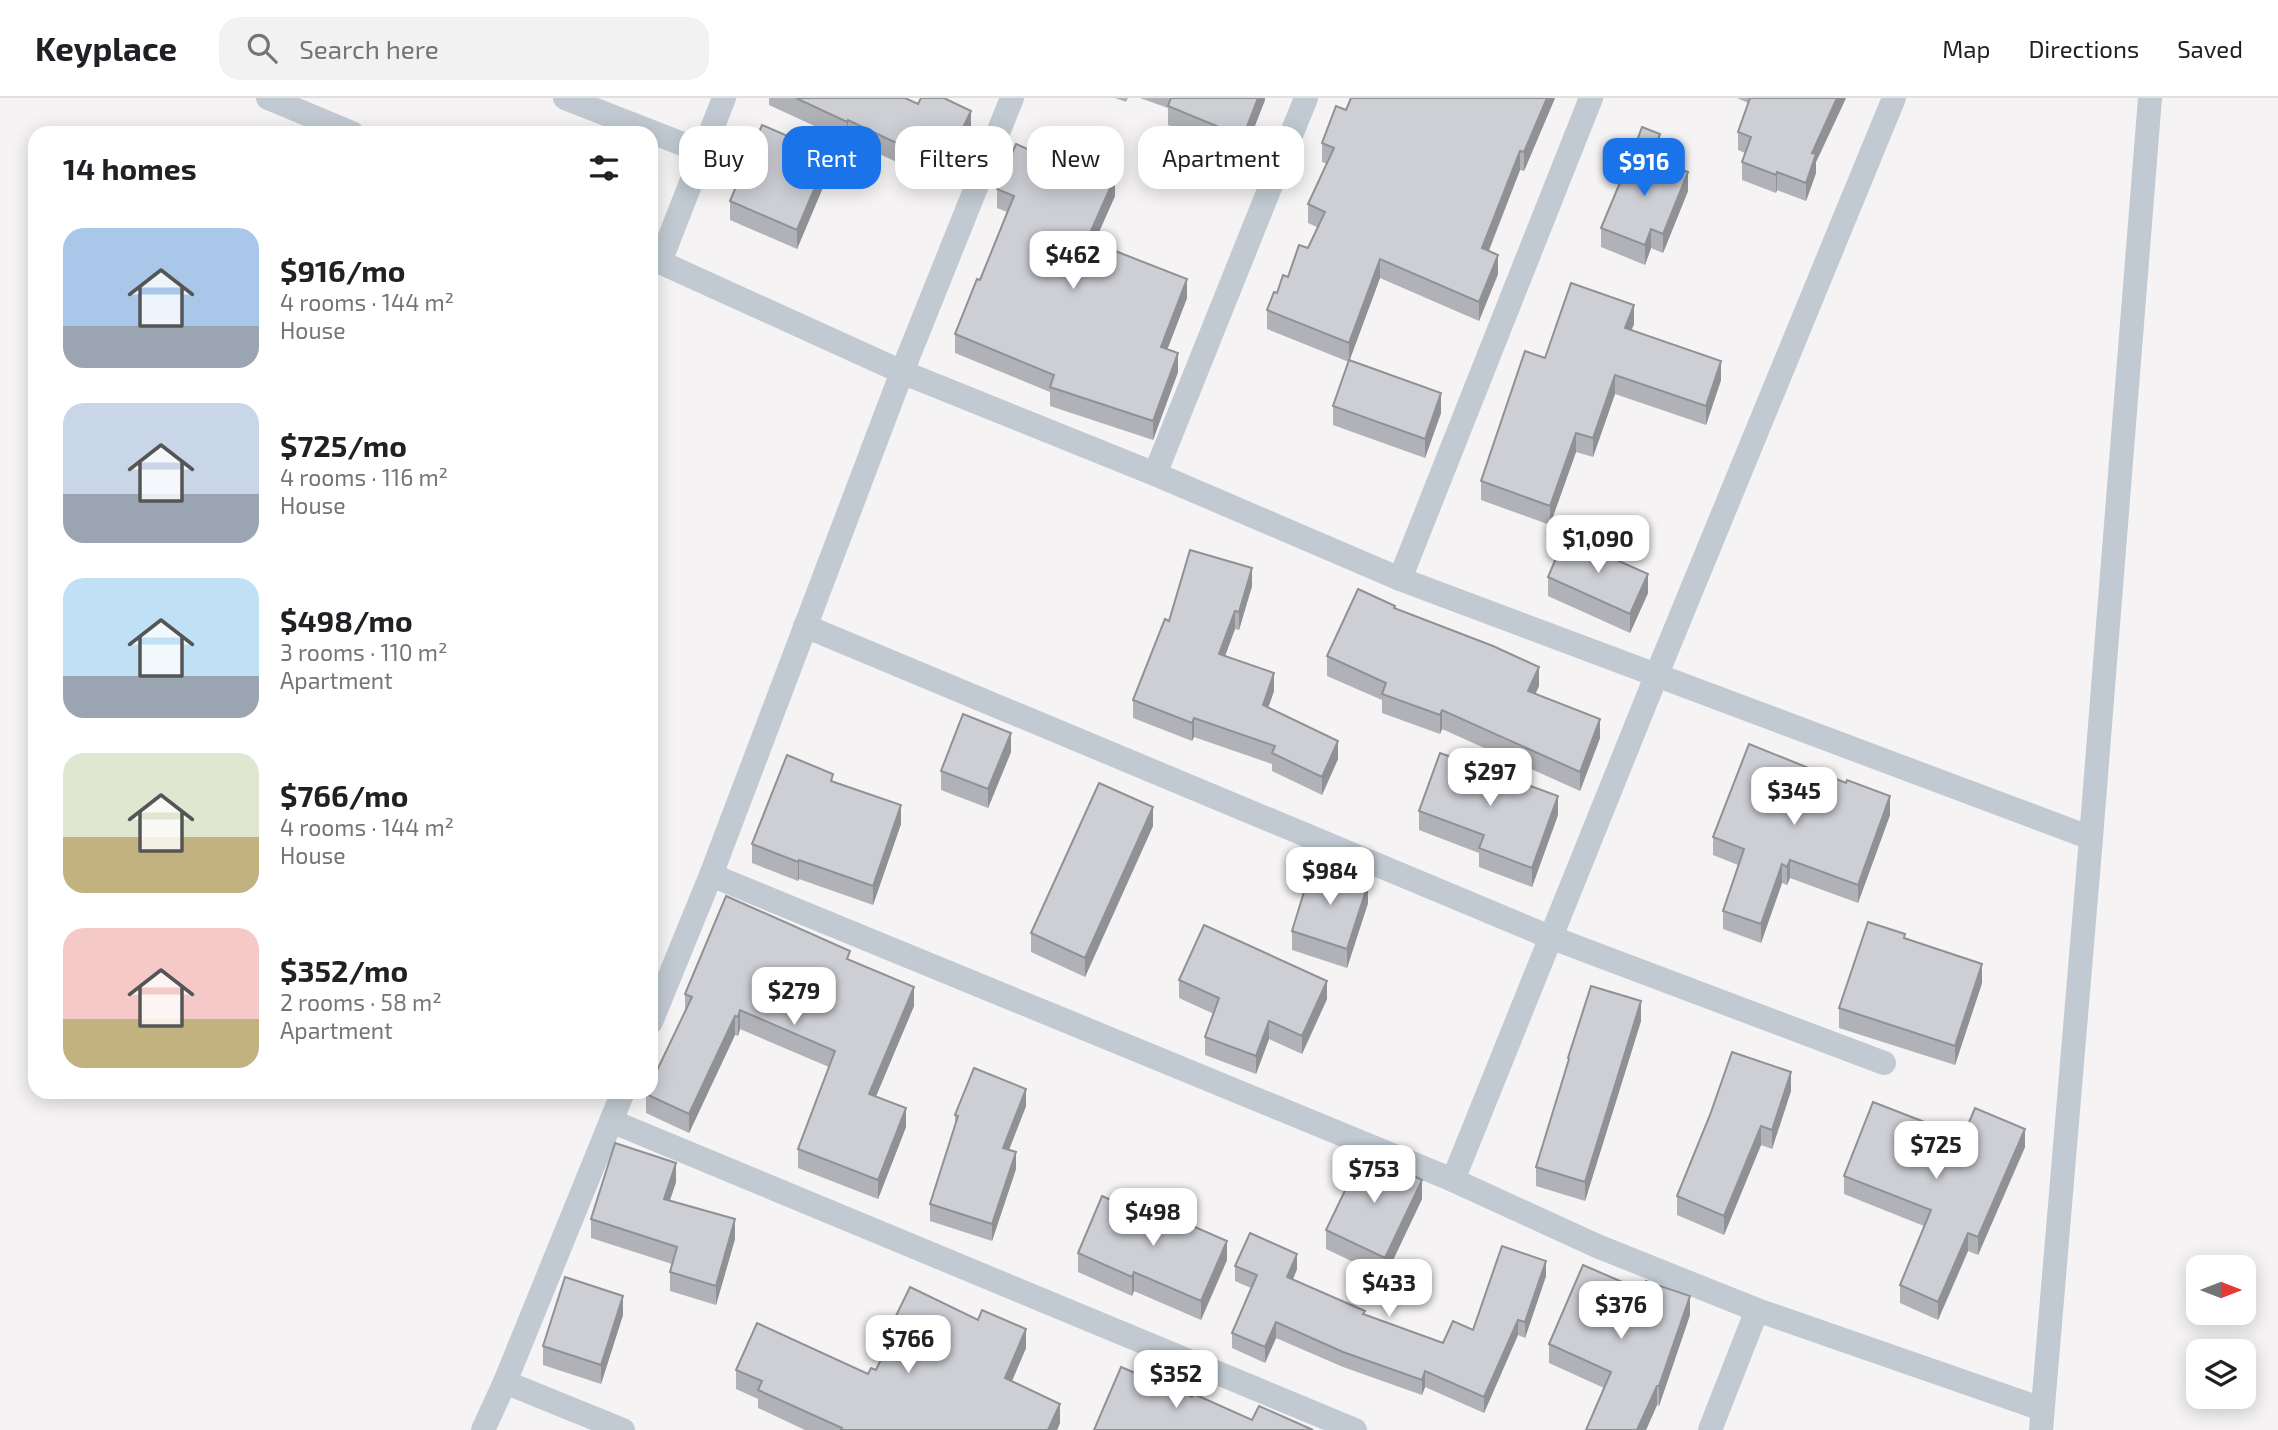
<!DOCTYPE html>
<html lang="en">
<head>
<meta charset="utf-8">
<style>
	body { margin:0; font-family:"Exo 2",sans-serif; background:#f2f2f2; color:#202124; height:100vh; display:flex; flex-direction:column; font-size:26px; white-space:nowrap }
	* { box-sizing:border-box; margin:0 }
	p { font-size:23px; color:#757577 }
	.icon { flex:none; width:38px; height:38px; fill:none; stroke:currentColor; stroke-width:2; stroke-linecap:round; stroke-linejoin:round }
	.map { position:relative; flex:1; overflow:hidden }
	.details { position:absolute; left:28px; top:28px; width:630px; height:973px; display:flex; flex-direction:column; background:#fff; border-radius:21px; box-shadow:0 4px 18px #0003 }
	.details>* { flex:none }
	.top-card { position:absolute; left:679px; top:28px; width:665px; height:63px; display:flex; gap:14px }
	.needle { width:46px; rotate:90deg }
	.fabs { position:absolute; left:2186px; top:1157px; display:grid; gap:14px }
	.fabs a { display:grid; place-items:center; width:70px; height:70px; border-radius:14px; background:#fff; box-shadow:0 4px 18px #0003; font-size:35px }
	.price { position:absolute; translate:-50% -60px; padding:0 16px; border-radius:14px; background:#fff; color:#222; font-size:23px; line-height:46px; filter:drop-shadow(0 2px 4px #0008) }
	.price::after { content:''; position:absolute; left:50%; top:42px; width:21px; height:16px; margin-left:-10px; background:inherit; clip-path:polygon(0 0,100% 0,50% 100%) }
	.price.current { background:#1a73e8; color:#fff }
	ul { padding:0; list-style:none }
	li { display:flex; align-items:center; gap:21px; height:175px; padding:0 35px }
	li span { display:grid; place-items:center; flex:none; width:196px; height:140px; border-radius:21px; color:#555 }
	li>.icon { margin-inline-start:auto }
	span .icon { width:84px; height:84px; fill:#fffc; stroke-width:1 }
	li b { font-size:30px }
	h2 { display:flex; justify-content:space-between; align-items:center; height:84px; padding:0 35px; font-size:30px }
	.pill { padding:0 24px; border-radius:21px; background:#fff; box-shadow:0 4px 18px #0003; font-size:24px; line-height:63px }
	.pill.current { background:#1a73e8; color:#fff }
	header { display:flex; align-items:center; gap:42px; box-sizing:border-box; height:98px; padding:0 35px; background:#fff; border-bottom:2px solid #e0e0e0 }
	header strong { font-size:33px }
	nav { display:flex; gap:38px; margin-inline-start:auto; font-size:24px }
	.search { width:490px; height:63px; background:#f2f2f2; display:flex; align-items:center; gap:18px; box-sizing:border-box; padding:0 24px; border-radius:21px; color:#757577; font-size:26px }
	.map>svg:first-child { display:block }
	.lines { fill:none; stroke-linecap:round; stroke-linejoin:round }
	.street { stroke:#c1cad2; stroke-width:24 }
	.wall { fill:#b0b2b7 }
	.shaded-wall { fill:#909195 }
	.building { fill:#cdcfd5; stroke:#909195; stroke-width:2 }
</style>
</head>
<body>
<header>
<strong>Keyplace</strong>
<div class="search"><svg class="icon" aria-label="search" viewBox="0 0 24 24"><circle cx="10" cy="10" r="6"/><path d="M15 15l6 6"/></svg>Search here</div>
<nav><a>Map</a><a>Directions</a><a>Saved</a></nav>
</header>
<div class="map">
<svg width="2278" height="1332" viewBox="0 0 2278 1332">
	<rect width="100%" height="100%" fill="#f5f3f3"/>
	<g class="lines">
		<g class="street">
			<polyline points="268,0 352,35"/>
			<polyline points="565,0 703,54"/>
			<polyline points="651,160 902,274 1155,376 1400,481 2091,740"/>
			<polyline points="660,164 724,0"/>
			<polyline points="1155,376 1306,0"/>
			<polyline points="1400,481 1591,0"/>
			<polyline points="805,528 1550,839 1884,965"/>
			<polyline points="711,777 1453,1082 1597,1148 1757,1212 2042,1311"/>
			<polyline points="651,924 711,777 902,274 1012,0"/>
			<polyline points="611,1023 1355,1332"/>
			<polyline points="1453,1082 1657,576 1894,0"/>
			<polyline points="505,1284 623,1332"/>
			<polyline points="483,1332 505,1284 623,994"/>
			<polyline points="1710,1332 1757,1212"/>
			<polyline points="2041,1332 2091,740 2150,0"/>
		</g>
	</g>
	<g class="wall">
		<polygon points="769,0 905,0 971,32 959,57 959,62 947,88 848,41 847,43 769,7"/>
		<polygon points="1115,0 1128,0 1126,4"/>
		<polygon points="1140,0 1265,0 1265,2 1243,58 1168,27 1168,10"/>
		<polygon points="1555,0 1524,73 1520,72 1489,153 1498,176 1479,223 1380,180 1349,263 1441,315 1425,360 1333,327 1333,308 1349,264 1267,231 1267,212 1277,195 1308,150 1317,129 1308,125 1308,106 1327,66 1322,64 1322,45 1346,12"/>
		<polygon points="1737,0 1846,0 1816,64 1816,75 1806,103 1777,92 1776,95 1742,82 1742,64 1745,55 1738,52 1738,34 1748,5"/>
		<polygon points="1660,42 1654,59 1688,93 1663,155 1651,150 1645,167 1601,149 1601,130"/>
		<polygon points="829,75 797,151 730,122 730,103"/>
		<polygon points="997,91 1115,98 1094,145 1187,200 1167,252 1178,274 1153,342 1050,308 1050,294 955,255 955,236 980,182 1007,114 997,110"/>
		<polygon points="1634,226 1631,232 1721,282 1706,327 1615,296 1593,359 1576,354 1550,427 1481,402 1481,383 1545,260"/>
		<polygon points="1548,479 1648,495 1630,535 1548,498"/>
		<polygon points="1252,488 1239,532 1235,531 1225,558 1274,593 1268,609 1338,661 1322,697 1272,673 1272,666 1194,639 1192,643 1133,620 1133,602 1169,523"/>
		<polygon points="1395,511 1539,588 1535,596 1600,640 1580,693 1442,631 1440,636 1382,615 1382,602 1327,578 1327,558"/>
		<polygon points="1011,654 988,710 941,692 941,673"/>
		<polygon points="833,683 901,726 873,807 799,781 798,783 752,765 752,746"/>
		<polygon points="1419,713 1558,717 1532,789 1479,769 1479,755 1419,732"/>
		<polygon points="1890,717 1858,805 1790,780 1787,787 1782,785 1761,845 1723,831 1723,813 1738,767 1713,757 1713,739"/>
		<polygon points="1153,728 1085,879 1031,854 1031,835"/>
		<polygon points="1368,805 1347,870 1292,852 1292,833"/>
		<polygon points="1905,840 1982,885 1955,967 1839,930 1839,910"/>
		<polygon points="850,863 914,908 876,998 906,1029 878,1101 798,1070 798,1051 829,969 740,931 738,938 735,937 689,1035 646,1015 646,996 685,914 685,896"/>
		<polygon points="1179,882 1327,901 1302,956 1269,941 1256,976 1205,957 1205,939 1214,916 1179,900"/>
		<polygon points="1641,923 1585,1103 1536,1088 1536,1069 1568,966 1568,960"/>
		<polygon points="1791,993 1772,1051 1761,1047 1724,1137 1677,1117 1677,1098"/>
		<polygon points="1026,1008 1009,1052 1016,1071 992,1143 930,1123 930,1106 955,1027 955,1017"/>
		<polygon points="1963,1039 2025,1049 1978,1157 1968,1153 1938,1222 1900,1205 1900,1187 1924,1128 1844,1096 1844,1078"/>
		<polygon points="676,1084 670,1102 735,1141 716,1207 670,1193 670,1174 672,1166 591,1140 591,1121"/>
		<polygon points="1422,1101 1385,1179 1326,1151 1326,1132"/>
		<polygon points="1078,1155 1227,1162 1201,1222 1134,1193 1132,1198 1078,1174"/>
		<polygon points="1235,1168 1297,1171 1293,1182 1365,1217 1443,1245 1473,1232 1546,1178 1525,1240 1518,1237 1484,1315 1425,1289 1422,1297 1343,1269 1276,1240 1265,1265 1232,1250 1232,1235 1251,1190 1235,1183"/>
		<polygon points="623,1217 601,1286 543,1267 543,1248"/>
		<polygon points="1690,1217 1659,1308 1657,1307 1646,1332 1586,1332 1604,1290 1549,1265 1549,1246"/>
		<polygon points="892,1226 1026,1250 1012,1283 1060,1325 1057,1332 805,1332 758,1310 758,1301 736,1291 736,1272 868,1276 876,1272 892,1238"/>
	</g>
	<g class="shaded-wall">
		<polygon points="1258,0 1265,0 1265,2 1243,58 1243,39"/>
		<polygon points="1547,0 1555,0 1524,73 1524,54"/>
		<polygon points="1837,0 1846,0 1816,64 1816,75 1806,103 1806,85 1812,55"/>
		<polygon points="971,13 971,32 959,57 959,62 947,88 947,69 957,42"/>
		<polygon points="848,22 848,41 847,43 847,24"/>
		<polygon points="1660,36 1660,42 1652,64 1652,58"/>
		<polygon points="1520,53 1520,72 1482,169 1482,150"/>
		<polygon points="829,56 829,75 797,151 797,132"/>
		<polygon points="1688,74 1688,93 1663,155 1663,136"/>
		<polygon points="1777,74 1777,92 1776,95 1776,77"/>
		<polygon points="1115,79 1115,98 1087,161 1087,142"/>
		<polygon points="1651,131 1651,150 1645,167 1645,147"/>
		<polygon points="1498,157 1498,176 1479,223 1479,204"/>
		<polygon points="1380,161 1380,180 1349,264 1349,245"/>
		<polygon points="1187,181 1187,200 1161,268 1161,249"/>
		<polygon points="1634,207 1634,226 1625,249 1625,230"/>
		<polygon points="1178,255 1178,274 1153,342 1153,323"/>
		<polygon points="1721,263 1721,282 1706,327 1706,308"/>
		<polygon points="1615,277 1615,296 1593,359 1593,340"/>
		<polygon points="1441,295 1441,315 1425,360 1425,341"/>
		<polygon points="1576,335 1576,354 1550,427 1550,408"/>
		<polygon points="1252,470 1252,488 1239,532 1239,514"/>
		<polygon points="1648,476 1648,495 1630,535 1630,516"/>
		<polygon points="1235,513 1235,531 1219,574 1219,556"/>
		<polygon points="1539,569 1539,588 1528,612 1528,593"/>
		<polygon points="1274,575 1274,593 1263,625 1263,607"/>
		<polygon points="1442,612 1442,631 1440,636 1440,617"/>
		<polygon points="1194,620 1194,639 1192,643 1192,625"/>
		<polygon points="1600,621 1600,640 1580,693 1580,674"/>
		<polygon points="1011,635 1011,654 988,710 988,691"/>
		<polygon points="1338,643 1338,661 1322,697 1322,679"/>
		<polygon points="1558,698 1558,717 1532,789 1532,770"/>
		<polygon points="1890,698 1890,717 1858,805 1858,787"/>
		<polygon points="901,707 901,726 873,807 873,788"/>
		<polygon points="1153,709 1153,728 1085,879 1085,860"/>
		<polygon points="799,762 799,781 798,783 798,764"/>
		<polygon points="1790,762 1790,780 1787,787 1787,769"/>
		<polygon points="1782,766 1782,785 1761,845 1761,826"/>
		<polygon points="1368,786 1368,805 1347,870 1347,851"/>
		<polygon points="1982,866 1982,885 1955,967 1955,948"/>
		<polygon points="1327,883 1327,901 1302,956 1302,938"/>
		<polygon points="914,889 914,908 869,1015 869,996"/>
		<polygon points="1641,903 1641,923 1585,1103 1585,1084"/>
		<polygon points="740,912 740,931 738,938 738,919"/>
		<polygon points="735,918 735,937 689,1035 689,1016"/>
		<polygon points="1269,923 1269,941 1256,976 1256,958"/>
		<polygon points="1791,974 1791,993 1772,1051 1772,1032"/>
		<polygon points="1026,991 1026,1008 1003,1067 1003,1050"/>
		<polygon points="906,1010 906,1029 878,1101 878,1082"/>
		<polygon points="1761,1028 1761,1047 1724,1137 1724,1118"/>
		<polygon points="2025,1031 2025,1049 1978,1157 1978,1139"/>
		<polygon points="1016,1054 1016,1071 992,1143 992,1126"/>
		<polygon points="676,1065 676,1084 664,1120 664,1101"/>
		<polygon points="1422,1082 1422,1101 1385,1179 1385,1160"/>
		<polygon points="735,1121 735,1141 716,1207 716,1188"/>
		<polygon points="1968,1135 1968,1153 1938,1222 1938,1204"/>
		<polygon points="1227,1143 1227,1162 1201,1222 1201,1203"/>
		<polygon points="1297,1156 1297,1171 1287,1195 1287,1179"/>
		<polygon points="1546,1163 1546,1178 1525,1240 1525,1224"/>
		<polygon points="1134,1174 1134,1193 1132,1198 1132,1179"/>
		<polygon points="623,1198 623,1217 601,1286 601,1267"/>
		<polygon points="1690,1198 1690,1217 1659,1308 1659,1288"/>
		<polygon points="1518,1222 1518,1237 1484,1315 1484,1299"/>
		<polygon points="1276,1224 1276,1240 1265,1265 1265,1249"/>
		<polygon points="1026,1231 1026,1250 1005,1299 1005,1280"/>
		<polygon points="1425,1273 1425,1289 1422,1297 1422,1282"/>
		<polygon points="1657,1288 1657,1307 1646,1332 1637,1332"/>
		<polygon points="1060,1306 1060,1325 1057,1332 1048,1332"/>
	</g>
	<g class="building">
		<polygon points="796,0 905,0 918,6 921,0 944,0 971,13 957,42 959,43 947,69 848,22 847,24"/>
		<polygon points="1171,0 1258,0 1243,39 1168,8"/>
		<polygon points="1351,0 1547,0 1524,54 1520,53 1482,150 1498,157 1479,204 1380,161 1349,245 1267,212 1274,194 1277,195 1283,177 1288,179 1299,147 1308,150 1325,114 1308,106 1334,50 1322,45 1336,8 1346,12"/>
		<polygon points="1750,0 1837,0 1812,55 1816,56 1806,85 1777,74 1776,77 1742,64 1751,39 1738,34"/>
		<polygon points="762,27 829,56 797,132 730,103"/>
		<polygon points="1642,29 1660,36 1652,58 1634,51"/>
		<polygon points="1016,46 1060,66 1064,56 1115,79 1087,142 1187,181 1161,249 1178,255 1153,323 1050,289 1054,277 955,236 977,181 980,182 1014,98 997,91"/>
		<polygon points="1634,51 1688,74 1663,136 1651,131 1645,147 1601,130"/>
		<polygon points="1571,185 1634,207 1625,230 1721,263 1706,308 1615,277 1593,340 1576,335 1550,408 1481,383 1525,253 1545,260"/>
		<polygon points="1349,262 1441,295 1425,341 1333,308"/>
		<polygon points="1565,439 1648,476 1630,516 1548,479"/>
		<polygon points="1190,452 1252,470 1239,514 1235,513 1219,556 1274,575 1263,607 1338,643 1322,679 1272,655 1275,648 1194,620 1192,625 1133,602 1165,521 1169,523"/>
		<polygon points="1358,491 1395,508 1394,510 1493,548 1539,569 1528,593 1600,621 1580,674 1442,612 1440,617 1382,596 1386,585 1327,558"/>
		<polygon points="963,616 1011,635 988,691 941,673"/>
		<polygon points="1749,646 1846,685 1847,682 1890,698 1858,787 1790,762 1787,769 1782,766 1761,826 1723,813 1744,751 1713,739"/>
		<polygon points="1440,655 1558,698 1532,770 1479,750 1484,737 1419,713"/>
		<polygon points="787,657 833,676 831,683 901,707 873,788 799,762 798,764 752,746"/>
		<polygon points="1099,685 1153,709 1085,860 1031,835"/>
		<polygon points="1312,768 1368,786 1347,851 1292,833"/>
		<polygon points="726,798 850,853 847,861 914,889 869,996 906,1010 878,1082 798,1051 835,953 740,912 738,919 735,918 689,1016 646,996 647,994 651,994 651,985 692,899 685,896"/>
		<polygon points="1868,824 1905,836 1904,840 1982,866 1955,948 1839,910"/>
		<polygon points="1204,827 1327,883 1302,938 1269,923 1256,958 1205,939 1219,900 1179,882"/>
		<polygon points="1591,888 1641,903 1585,1084 1536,1069 1569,961 1568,960"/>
		<polygon points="1732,954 1791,974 1772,1032 1761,1028 1724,1118 1677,1098 1710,1017"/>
		<polygon points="974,970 1026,991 1003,1050 1016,1054 992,1126 930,1106 958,1018 955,1017"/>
		<polygon points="1873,1004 1963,1039 1975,1010 2025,1031 1978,1139 1968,1135 1938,1204 1900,1187 1931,1112 1844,1078"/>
		<polygon points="615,1045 676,1065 664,1101 735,1121 716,1188 670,1174 677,1149 591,1121"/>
		<polygon points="1364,1053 1422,1082 1385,1160 1326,1132"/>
		<polygon points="1102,1098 1175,1131 1179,1122 1227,1143 1201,1203 1134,1174 1132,1179 1078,1155"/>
		<polygon points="1250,1135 1297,1156 1287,1179 1365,1213 1363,1216 1443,1245 1453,1223 1473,1232 1502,1148 1546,1163 1525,1224 1518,1222 1484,1299 1425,1273 1422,1282 1343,1254 1276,1224 1265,1249 1232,1235 1257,1177 1235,1168"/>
		<polygon points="1583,1167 1643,1193 1646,1183 1690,1198 1659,1288 1657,1288 1637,1332 1586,1332 1611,1274 1549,1246"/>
		<polygon points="565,1179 623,1198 601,1267 543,1248"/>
		<polygon points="910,1189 978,1222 982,1212 1026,1231 1005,1280 1060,1306 1048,1332 841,1332 842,1330 758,1292 762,1283 736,1272 757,1225 868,1276 871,1270 876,1272 897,1228 892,1226"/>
		<polygon points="1121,1269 1192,1299 1194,1296 1252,1322 1259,1308 1313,1332 1094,1332"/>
	</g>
</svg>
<div class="fabs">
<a><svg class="needle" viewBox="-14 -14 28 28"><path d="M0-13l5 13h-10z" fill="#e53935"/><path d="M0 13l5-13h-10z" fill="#757577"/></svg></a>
<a><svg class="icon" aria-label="layers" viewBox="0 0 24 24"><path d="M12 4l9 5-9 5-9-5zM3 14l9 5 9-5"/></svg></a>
</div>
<b class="price current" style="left:1644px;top:100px">$916</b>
<b class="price" style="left:1073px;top:193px">$462</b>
<b class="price" style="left:1598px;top:477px">$1,090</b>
<b class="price" style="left:1490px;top:710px">$297</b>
<b class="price" style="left:1794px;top:729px">$345</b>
<b class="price" style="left:1330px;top:809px">$984</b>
<b class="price" style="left:794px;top:929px">$279</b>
<b class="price" style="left:1936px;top:1083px">$725</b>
<b class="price" style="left:1374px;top:1107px">$753</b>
<b class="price" style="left:1153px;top:1150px">$498</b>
<b class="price" style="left:1389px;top:1221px">$433</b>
<b class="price" style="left:1621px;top:1243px">$376</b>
<b class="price" style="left:908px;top:1277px">$766</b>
<b class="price" style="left:1176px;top:1312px">$352</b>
<div class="top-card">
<a class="pill">Buy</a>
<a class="pill current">Rent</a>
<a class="pill">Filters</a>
<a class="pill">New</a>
<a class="pill">Apartment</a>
</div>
<section class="details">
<h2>14 homes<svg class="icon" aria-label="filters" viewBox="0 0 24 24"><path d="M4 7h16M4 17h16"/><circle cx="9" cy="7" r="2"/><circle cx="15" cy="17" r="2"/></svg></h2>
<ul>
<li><span style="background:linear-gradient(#a9c7e8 70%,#9aa5b1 0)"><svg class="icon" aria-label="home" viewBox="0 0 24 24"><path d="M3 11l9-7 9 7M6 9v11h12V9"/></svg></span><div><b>$916/mo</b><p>4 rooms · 144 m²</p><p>House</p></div></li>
<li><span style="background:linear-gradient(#c9d6e8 65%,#9aa5b1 0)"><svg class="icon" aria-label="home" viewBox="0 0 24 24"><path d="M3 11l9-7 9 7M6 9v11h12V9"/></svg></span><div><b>$725/mo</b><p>4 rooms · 116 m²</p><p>House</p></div></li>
<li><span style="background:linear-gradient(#bfe0f5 70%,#9aa5b1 0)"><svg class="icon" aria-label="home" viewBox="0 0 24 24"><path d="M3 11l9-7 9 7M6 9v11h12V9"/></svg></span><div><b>$498/mo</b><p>3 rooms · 110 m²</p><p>Apartment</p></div></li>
<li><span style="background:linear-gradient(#dfe7d0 60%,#c2b280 0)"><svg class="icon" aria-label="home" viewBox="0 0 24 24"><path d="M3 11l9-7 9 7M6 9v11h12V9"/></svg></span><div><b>$766/mo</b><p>4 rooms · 144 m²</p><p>House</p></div></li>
<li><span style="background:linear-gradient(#f6c9c9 65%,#c2b280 0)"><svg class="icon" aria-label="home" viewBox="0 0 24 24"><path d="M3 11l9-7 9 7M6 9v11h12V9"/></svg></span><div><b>$352/mo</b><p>2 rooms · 58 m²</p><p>Apartment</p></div></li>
</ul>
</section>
</div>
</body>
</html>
